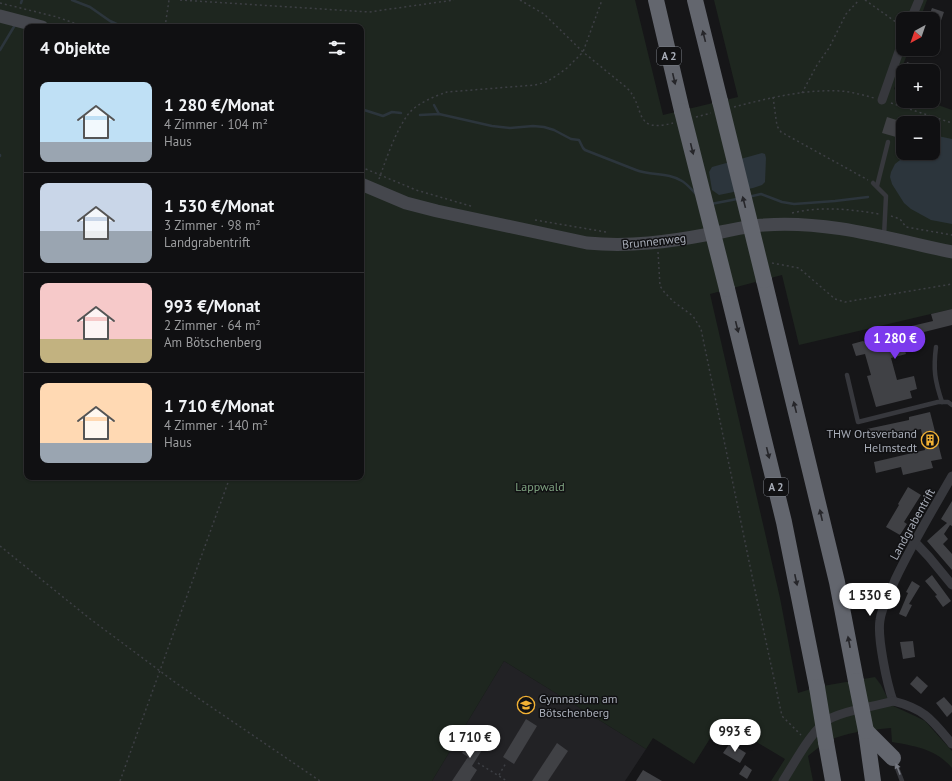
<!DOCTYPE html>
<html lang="de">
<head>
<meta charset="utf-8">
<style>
	body { margin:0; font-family:"PT Sans",sans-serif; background:#19191b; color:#f1f3f6; height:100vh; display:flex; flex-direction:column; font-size:15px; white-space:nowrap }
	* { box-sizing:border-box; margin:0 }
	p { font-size:13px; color:#9c9d9f }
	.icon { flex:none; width:22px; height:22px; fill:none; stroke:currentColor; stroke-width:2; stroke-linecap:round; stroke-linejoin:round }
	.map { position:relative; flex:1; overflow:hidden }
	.details { position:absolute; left:24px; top:24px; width:340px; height:456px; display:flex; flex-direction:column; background:#101012; border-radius:8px; box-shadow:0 1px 3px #0004,0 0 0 1px #303032 }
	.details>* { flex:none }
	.needle { width:26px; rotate:220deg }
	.buttons { position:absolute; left:896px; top:12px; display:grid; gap:8px }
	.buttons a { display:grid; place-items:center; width:44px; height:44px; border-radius:8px; background:#101012; box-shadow:0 1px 3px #0004,0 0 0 1px #303032; font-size:20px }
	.price { position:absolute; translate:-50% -34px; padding:0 9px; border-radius:14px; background:#fff; color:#222; font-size:13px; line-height:26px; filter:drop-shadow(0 1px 2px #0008) }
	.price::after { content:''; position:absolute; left:50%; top:24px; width:12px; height:9px; margin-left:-6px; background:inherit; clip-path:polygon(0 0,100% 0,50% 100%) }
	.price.on { background:#7c3aed; color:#fff }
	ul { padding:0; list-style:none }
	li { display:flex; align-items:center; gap:12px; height:100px; padding:0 16px }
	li+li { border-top:1px solid #303032 }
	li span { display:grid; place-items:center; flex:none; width:112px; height:80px; border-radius:8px; color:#555 }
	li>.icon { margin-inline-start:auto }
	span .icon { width:48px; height:48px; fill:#fffc; stroke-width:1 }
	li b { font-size:17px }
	h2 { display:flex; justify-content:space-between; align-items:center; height:48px; padding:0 16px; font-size:17px }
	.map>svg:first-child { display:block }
	.built { fill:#222225 }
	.green { fill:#1e261f; fill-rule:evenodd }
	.water { fill:#2c353c }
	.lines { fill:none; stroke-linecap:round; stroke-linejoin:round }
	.stream { stroke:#2c353c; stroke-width:2.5 }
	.building { fill:#404145 }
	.path { stroke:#3d3f44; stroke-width:1.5; stroke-dasharray:2 3; stroke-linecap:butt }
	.service { stroke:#37383d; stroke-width:4.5 }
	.minor { stroke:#37383d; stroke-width:9 }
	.secondary { stroke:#45474d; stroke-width:13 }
	.motorway { stroke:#63666e; stroke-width:16 }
	.motorway-bridge { stroke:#63666e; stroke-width:16 }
	.oneway { fill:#26262a }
	.oneway2 { fill:#757881 }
	.labels { text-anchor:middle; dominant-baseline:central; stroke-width:3; stroke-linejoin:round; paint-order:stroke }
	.shield { fill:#111113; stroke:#7b7e86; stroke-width:1 }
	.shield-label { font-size:11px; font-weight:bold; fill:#a8adb8 }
	.street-label { font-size:12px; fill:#a8adb8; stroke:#111113 }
	.poi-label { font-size:12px; fill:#a8adb8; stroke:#111113; text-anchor:end }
	.park-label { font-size:12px; fill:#7fa381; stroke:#111113 }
</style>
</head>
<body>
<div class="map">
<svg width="952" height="781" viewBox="0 0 952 781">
	<rect width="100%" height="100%" fill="#161618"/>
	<polygon class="built" points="504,661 646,749 625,781 432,781"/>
	<path class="green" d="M0,0H635L663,115L738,97L714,0H927L920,19H903V49H909L894,89L903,93V101H927L952,110V309L799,345L782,275L710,294L780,598L798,693L817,687L875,677L881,685L891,705L915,716L925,721L952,751V768C936,749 915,746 892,742L891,728C870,730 845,732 826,742C820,746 814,751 808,756L813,781H771L785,759L721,721L694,764L653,738L646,749L504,661L432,781H0ZM27,27H361V477H27ZM903,123H933V153H903Z"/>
	<g class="water">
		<polygon points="933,135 952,139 952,224 931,220 911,209 904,203 892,184 890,177 891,172 895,164 909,153 933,153"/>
		<polygon points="762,153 765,154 766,158 765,182 762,185 753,188 719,195 712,190 709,172 712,167"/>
	</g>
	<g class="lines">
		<g class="stream">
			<polyline points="72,0 90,7 110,21 123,27"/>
			<polyline points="21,3 22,0"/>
			<polyline points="0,50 15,25"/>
			<polyline points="434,105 439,114"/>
			<polyline points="361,109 383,116 392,112 401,113"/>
			<path d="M420,115L439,114L492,126L510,128L533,126L544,127L554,130L571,139L579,140L583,148L585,150L636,170C651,176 668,172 682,181C687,184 691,189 696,194"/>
			<polyline points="0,155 0,156"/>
			<polyline points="748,197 761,194 782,202 794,204 835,201 868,197"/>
			<polyline points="711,204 737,199"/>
		</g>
	</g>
	<g class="building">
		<polygon points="932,8 944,12 934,41 933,19 928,19"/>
		<polygon points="907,62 928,70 928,71 904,71"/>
		<polygon points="887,117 903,122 903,139 882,133"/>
		<polygon points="952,309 952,325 924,332 925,337 902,342 906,354 891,358 897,380 914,376 917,389 910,391 912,398 876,407 867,376 871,375 865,354 856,356 852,344 863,341 866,343 900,335 899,329 933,321 931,314"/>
		<polygon points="930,412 942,459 931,461 933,468 903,475 901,467 876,473 874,462 925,450 921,429 869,440 867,429 909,420 909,417"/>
		<polygon points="908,487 921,495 904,522 907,524 900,535 886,527 899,505 898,504"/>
		<polygon points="952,501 952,526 950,525 944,534 948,539 943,544 952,554 952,570 927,541 947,523 941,519"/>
		<polygon points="932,575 951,601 943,607 935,596 937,595 925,581"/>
		<polygon points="912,581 920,586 909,604 912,605 906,617 899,614 908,593 906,592"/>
		<polygon points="913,641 915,657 903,659 900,642"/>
		<polygon points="917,676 928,686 921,694 910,684"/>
		<polygon points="944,697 952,706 952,712 947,717 936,703"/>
		<polygon points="526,719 537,726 514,764 503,757"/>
		<polygon points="474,734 487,742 472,766 477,770 470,781 452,781 468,757 462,753"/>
		<polygon points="557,743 568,751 548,781 532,781"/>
		<polygon points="730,743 746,753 740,763 723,753"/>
		<polygon points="745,765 752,770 747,779 739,774"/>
		<polygon points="643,770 662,781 636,781"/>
	</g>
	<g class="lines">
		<g class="path">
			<polyline points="180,0 369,12 454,0"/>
			<path d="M520,0L544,14L583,52L627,88C646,107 632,134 673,123"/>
			<polyline points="865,0 903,27"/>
			<polyline points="0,3 57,17 85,27"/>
			<polyline points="165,27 169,0"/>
			<polyline points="802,93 817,65 829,48 846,14 859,0"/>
			<polyline points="773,97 777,126 781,132 868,180"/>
			<polyline points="891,103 952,123"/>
			<path d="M734,107C769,98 805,89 841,91C852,92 863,95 874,98"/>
			<polyline points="696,117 711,113"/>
			<polyline points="361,167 416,190 474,207"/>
			<path d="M379,179C387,157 395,132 409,113C418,103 435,96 447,92L535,85L546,82L556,76L567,68L583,52L602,0"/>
			<path d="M792,213C823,206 848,209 879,214"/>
			<polyline points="891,216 900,219 906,227 952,235"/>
			<polyline points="535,220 606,232"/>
			<polyline points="658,252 660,286 665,293 674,302 693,316 701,329 756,595 782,716 801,735"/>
			<polyline points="772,263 799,268 835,299 845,302 952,284"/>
			<polyline points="0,546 89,618 176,683 320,781"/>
			<polyline points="478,763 507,781"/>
			<polyline points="499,775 506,763"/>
			<polyline points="120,781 230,477"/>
		</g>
		<g class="service">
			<polyline points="873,183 886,196 884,236"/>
			<polyline points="877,186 888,142"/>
			<path d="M936,347C933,370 935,381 942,402"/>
			<polyline points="847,375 858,422 938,402 948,402 952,405"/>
			<polyline points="894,760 902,781"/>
		</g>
		<g class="minor">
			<polyline points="911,19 919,0"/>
			<polyline points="882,100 903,40"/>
			<polyline points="914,541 929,557 952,585"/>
			<path d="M893,701C887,684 877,637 880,620C882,606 890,593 895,580C912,544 932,511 952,476"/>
			<path d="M893,701C925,709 932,720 952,744"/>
			<path d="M783,781C794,764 813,727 831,718C850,709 873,707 893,701"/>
		</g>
		<g class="secondary">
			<polyline points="0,16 42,27"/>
			<path d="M361,184L406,203L437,211L587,243C630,247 668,242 710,234C728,231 746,226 764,225C827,220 890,239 952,252"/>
		</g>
		<g class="motorway">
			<polyline points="656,0 682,111"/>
			<polyline points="695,0 720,101"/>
			<polyline points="764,280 837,582 856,681"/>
			<polyline points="727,289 784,522 817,687"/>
			<polyline points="866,731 873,781"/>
			<polyline points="866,731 893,758"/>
			<polyline points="826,742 833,781"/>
		</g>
		<g class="motorway-bridge">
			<polyline points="720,101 764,280"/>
			<polyline points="682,111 727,289"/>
			<polyline points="856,681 866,731"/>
			<polyline points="817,687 826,742"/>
		</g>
	</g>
	<defs><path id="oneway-solid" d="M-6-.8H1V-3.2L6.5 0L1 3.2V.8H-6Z"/></defs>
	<g class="oneway">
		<use href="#oneway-solid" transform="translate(704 36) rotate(-104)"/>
		<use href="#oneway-solid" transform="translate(674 79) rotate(77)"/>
		<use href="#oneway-solid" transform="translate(692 149) rotate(76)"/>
		<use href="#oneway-solid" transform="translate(744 202) rotate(-104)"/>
		<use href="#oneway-solid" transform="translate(737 327) rotate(76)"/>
		<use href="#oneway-solid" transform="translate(795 407) rotate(-104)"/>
		<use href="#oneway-solid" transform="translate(768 453) rotate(76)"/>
		<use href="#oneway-solid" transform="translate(821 515) rotate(-103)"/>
		<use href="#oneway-solid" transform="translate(796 580) rotate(78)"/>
		<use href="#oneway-solid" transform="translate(849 642) rotate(-101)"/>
	</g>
	<use class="oneway2" href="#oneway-solid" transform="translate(898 769) rotate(-111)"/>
	<defs>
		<symbol id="building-ring" viewBox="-11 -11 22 22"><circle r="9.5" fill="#111113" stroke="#f2b134" stroke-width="1.5"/><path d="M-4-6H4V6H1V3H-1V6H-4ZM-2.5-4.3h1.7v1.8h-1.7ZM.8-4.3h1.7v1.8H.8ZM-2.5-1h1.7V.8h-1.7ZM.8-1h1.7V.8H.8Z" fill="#f2b134"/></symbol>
		<symbol id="school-ring" viewBox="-11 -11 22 22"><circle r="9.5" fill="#111113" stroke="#f2b134" stroke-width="1.5"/><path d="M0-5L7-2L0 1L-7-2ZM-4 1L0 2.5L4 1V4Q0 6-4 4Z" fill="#f2b134"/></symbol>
	</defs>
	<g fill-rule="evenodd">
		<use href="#building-ring" x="920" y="430" width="20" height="20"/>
		<use href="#school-ring" x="516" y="695" width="20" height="20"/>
	</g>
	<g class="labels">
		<g class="shield">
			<rect x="657" y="47" width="24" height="18" rx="3"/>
			<rect x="764" y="478" width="24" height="18" rx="3"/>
		</g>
		<g class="shield-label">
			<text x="669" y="56">A 2</text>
			<text x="776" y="487">A 2</text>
		</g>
		<g class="street-label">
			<text transform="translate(654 241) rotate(-6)">Brunnenweg</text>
			<text transform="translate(912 524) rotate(-61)">Landgrabentrift</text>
		</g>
		<g class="poi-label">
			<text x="917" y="433">THW Ortsverband<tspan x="917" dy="14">Helmstedt</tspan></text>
			<text x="539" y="698" text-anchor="start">Gymnasium am<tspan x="539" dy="14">Bötschenberg</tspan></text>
		</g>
		<g class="park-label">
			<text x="540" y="486">Lappwald</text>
		</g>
	</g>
</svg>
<div class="buttons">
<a><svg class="needle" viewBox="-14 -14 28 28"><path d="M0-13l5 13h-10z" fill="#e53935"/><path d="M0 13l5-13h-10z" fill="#9c9d9f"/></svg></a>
<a>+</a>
<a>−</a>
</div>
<b class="price on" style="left:895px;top:360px">1 280 €</b>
<b class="price" style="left:870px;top:617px">1 530 €</b>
<b class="price" style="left:735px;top:753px">993 €</b>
<b class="price" style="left:470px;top:759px">1 710 €</b>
<section class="details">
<h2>4 Objekte<svg class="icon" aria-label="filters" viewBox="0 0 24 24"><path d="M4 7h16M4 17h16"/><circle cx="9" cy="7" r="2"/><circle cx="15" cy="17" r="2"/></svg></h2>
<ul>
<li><span style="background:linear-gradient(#bfe0f5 75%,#9aa5b1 0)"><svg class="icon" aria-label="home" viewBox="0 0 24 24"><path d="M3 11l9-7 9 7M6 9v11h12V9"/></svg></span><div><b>1 280 €/Monat</b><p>4 Zimmer · 104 m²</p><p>Haus</p></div></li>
<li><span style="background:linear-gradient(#c9d6e8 60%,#9aa5b1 0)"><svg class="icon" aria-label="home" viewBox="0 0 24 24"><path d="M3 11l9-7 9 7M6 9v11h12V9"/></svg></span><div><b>1 530 €/Monat</b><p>3 Zimmer · 98 m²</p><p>Landgrabentrift</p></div></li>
<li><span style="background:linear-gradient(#f6c9c9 70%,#c2b280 0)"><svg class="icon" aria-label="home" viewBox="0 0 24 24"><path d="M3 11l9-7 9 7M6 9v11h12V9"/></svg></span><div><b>993 €/Monat</b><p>2 Zimmer · 64 m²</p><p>Am Bötschenberg</p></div></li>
<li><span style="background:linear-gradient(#ffd9b3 75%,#9aa5b1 0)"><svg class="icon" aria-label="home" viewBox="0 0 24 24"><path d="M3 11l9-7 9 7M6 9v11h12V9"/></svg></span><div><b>1 710 €/Monat</b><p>4 Zimmer · 140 m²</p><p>Haus</p></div></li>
</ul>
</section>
</div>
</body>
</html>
